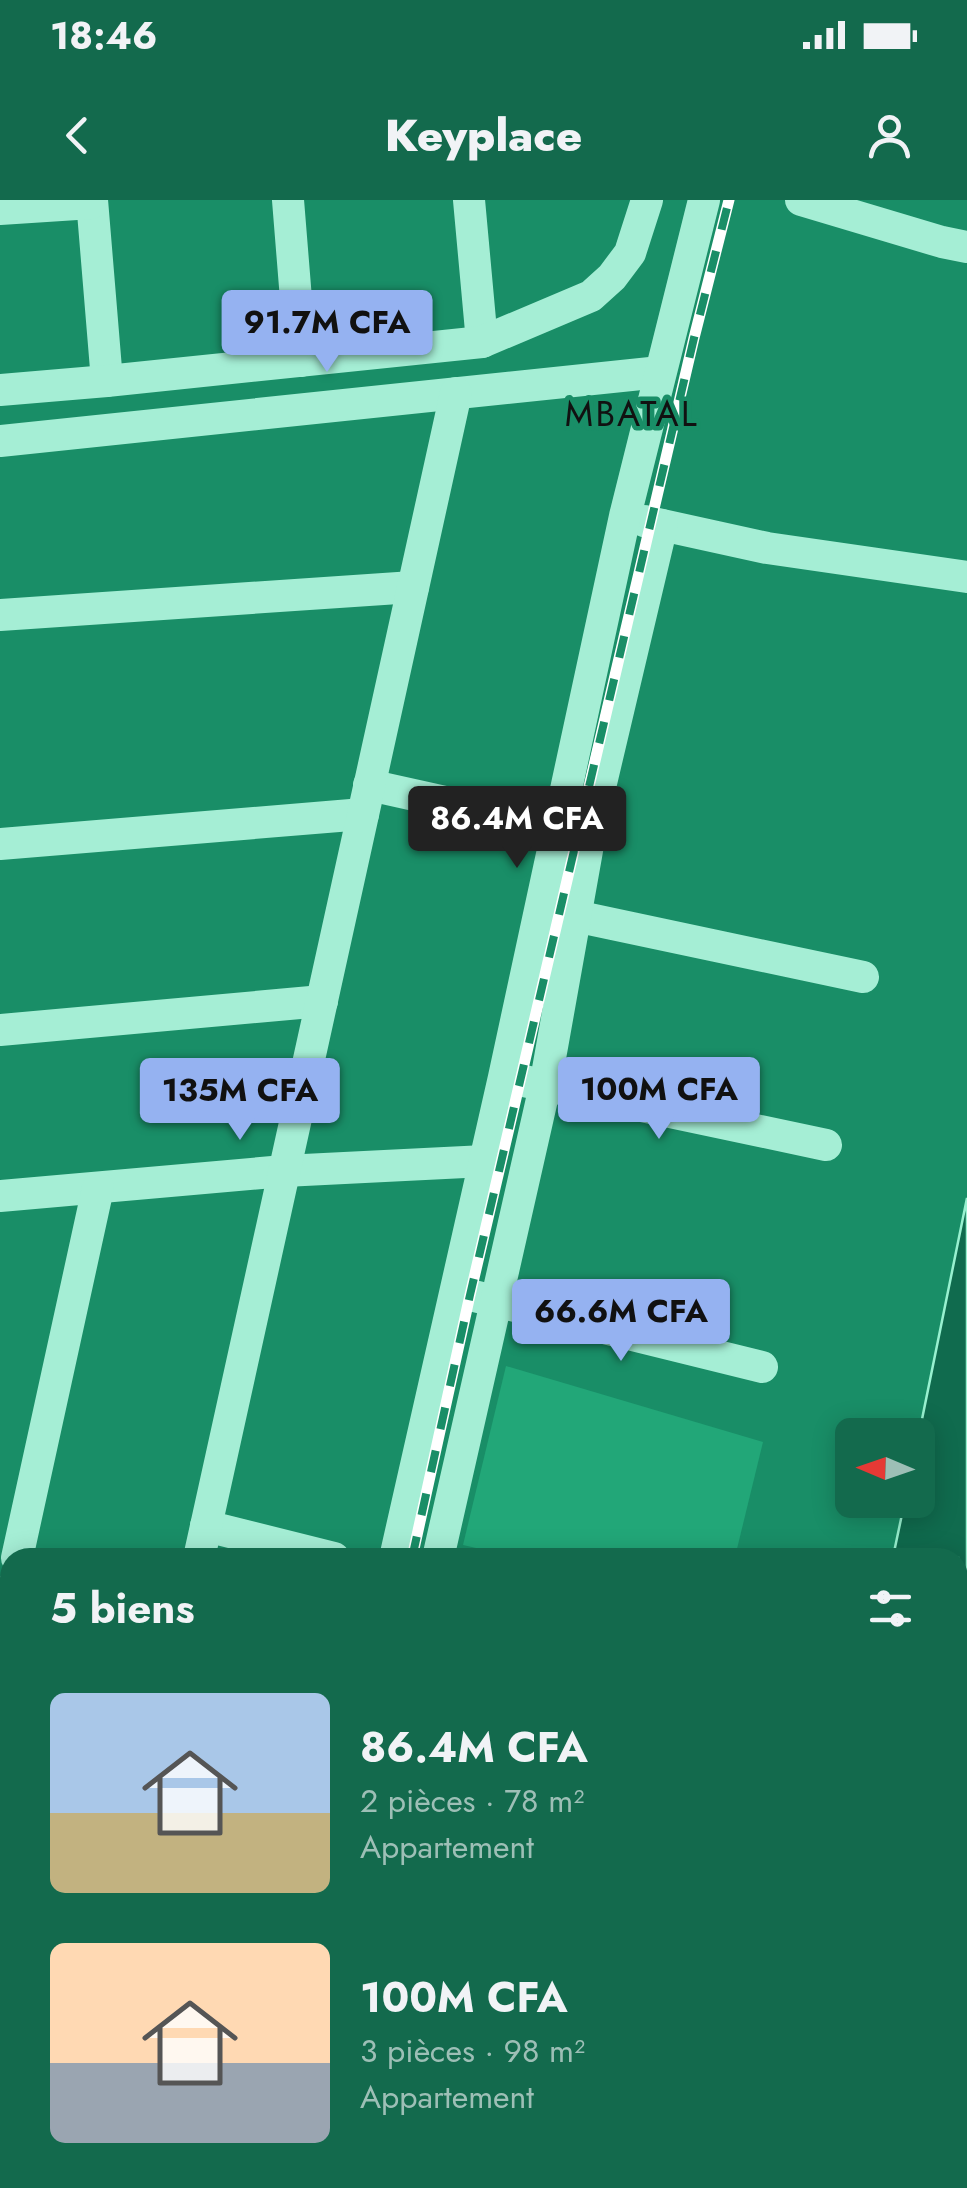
<!DOCTYPE html>
<html lang="fr">
<head>
<meta charset="utf-8">
<style>
	body { margin:0; font-family:Jost,sans-serif; background:#1c6f54; color:#f1f3f6; height:100vh; display:flex; flex-direction:column; font-size:38px; white-space:nowrap }
	* { box-sizing:border-box; margin:0 }
	p { font-size:32px; color:#9dbfb6 }
	.icon { flex:none; width:55px; height:55px; fill:none; stroke:currentColor; stroke-width:2; stroke-linecap:round; stroke-linejoin:round }
	.map { position:relative; flex:1; overflow:hidden }
	.drawer { position:absolute; left:0px; top:1348px; width:968px; height:642px; display:flex; flex-direction:column; background:#136a4d; border-radius:30px 30px 0 0; box-shadow:0 5px 25px #0003 }
	.drawer>* { flex:none }
	.needle { width:65px; rotate:272deg }
	.buttons { position:absolute; left:835px; top:1218px; display:grid; gap:20px }
	.buttons a { display:grid; place-items:center; width:100px; height:100px; border-radius:15px; background:#136a4d; box-shadow:0 5px 25px #0003; font-size:50px }
	.price { position:absolute; translate:-50% -85px; padding:0 22px; border-radius:10px; background:#95b2f1; color:#111; font-size:32px; line-height:65px; filter:drop-shadow(0 2px 5px #0008) }
	.price::after { content:''; position:absolute; left:50%; top:60px; width:30px; height:22px; margin-left:-15px; background:inherit; clip-path:polygon(0 0,100% 0,50% 100%) }
	.price.current { background:#222; color:#fff }
	ul { padding:0; list-style:none }
	li { display:flex; align-items:center; gap:30px; height:250px; padding:0 50px }
	li span { display:grid; place-items:center; flex:none; width:280px; height:200px; border-radius:15px; color:#555 }
	li>.icon { margin-inline-start:auto }
	span .icon { width:120px; height:120px; fill:#fffc; stroke-width:1 }
	li b { font-size:42px }
	h2 { display:flex; justify-content:space-between; align-items:center; height:120px; padding:0 50px; font-size:42px }
	.status { display:flex; justify-content:space-between; align-items:center; height:70px; padding:0 50px; background:#136a4d; direction:ltr }
	.status svg { height:28px; fill:currentColor }
	header { display:flex; justify-content:space-between; align-items:center; height:130px; padding:0 50px; background:#136a4d; font-size:45px; font-weight:800 }
	.map>svg:first-child { display:block }
	.green { fill:#22a778 }
	.water { fill:#106b4e; stroke:#98f1d0; stroke-width:2.5 }
	.lines { fill:none; stroke-linecap:round; stroke-linejoin:round }
	.minor { stroke:#a5eed5; stroke-width:32 }
	.rail-casing { stroke:#fff; stroke-width:11 }
	.rail { stroke:#198e67; stroke-width:8; stroke-dasharray:22; stroke-linecap:butt }
	.labels { text-anchor:middle; dominant-baseline:central; stroke-width:9; stroke-linejoin:round; paint-order:stroke }
	.quarter-label { font-size:35px; letter-spacing:2.5px; fill:#111; stroke:#198e67 }
</style>
</head>
<body>
<div class="status"><b>18:46</b><svg viewBox="0 0 49 12"><path d="M0 12V9h3v3zM5 12V6h3v6zM10 12V3h3v9zM15 12V0h3v12zM26 1h20v11H26zM47 4h2v5h-2z"/></svg></div>
<header><svg class="icon" aria-label="back" viewBox="0 0 24 24"><path d="M15 5l-7 7 7 7"/></svg>Keyplace<svg class="icon" aria-label="person" viewBox="0 0 24 24"><circle cx="12" cy="8" r="4"/><path d="M4 21q1-7 8-7t8 7"/></svg></header>
<div class="map">
<svg width="967" height="1988" viewBox="0 0 967 1988">
	<rect width="100%" height="100%" fill="#198e67"/>
	<polygon class="green" points="506,1166 763,1242 735,1357 520,1358 463,1345"/>
	<polygon class="water" points="967,998 967,1988 766,1988 768,1980 958,1980 958,1358 893,1357 905,1300 918,1300 918,1239"/>
	<g class="lines">
		<g class="minor">
			<polyline points="92,0 107,181"/>
			<polyline points="288,0 301,161"/>
			<polyline points="469,0 482,142"/>
			<polyline points="801,0 942,42 967,47"/>
			<polyline points="0,9 92,3"/>
			<polyline points="0,190 107,181 482,142 591,96 612,77 630,53 647,0"/>
			<polyline points="0,241 660,172"/>
			<polyline points="644,321 767,348 967,377"/>
			<polyline points="0,415 413,387"/>
			<polyline points="369,585 558,627"/>
			<polyline points="0,644 363,614"/>
			<polyline points="575,716 863,777"/>
			<polyline points="0,830 322,801"/>
			<polyline points="524,881 826,945"/>
			<polyline points="0,996 284,971 485,961"/>
			<polyline points="474,1096 762,1167"/>
			<polyline points="206,1326 334,1358"/>
			<polyline points="17,1358 98,988"/>
			<polyline points="199,1358 456,193"/>
			<polyline points="395,1358 504,877 625,316 704,0"/>
			<polyline points="438,1358 545,886 593,617 662,325"/>
			<polyline points="0,1435 10,1389"/>
			<polyline points="0,1465 10,1489"/>
			<polyline points="0,1902 10,1911"/>
			<polyline points="128,1980 142,1988"/>
			<polyline points="249,1988 251,1980"/>
			<polyline points="295,1988 297,1980"/>
		</g>
		<defs>
			<g id="rail">
				<polyline points="412,1358 470,1095 694,138 729,0"/>
				<polyline points="274,1988 276,1980"/>
			</g>
		</defs>
		<use href="#rail" class="rail-casing"/>
		<use href="#rail" class="rail"/>
	</g>
	<g class="labels">
		<g class="quarter-label">
			<text x="632" y="214">MBATAL</text>
		</g>
	</g>
</svg>
<div class="buttons">
<a><svg class="needle" viewBox="-14 -14 28 28"><path d="M0-13l5 13h-10z" fill="#e53935"/><path d="M0 13l5-13h-10z" fill="#9dbfb6"/></svg></a>
</div>
<b class="price" style="left:327px;top:175px">91.7M CFA</b>
<b class="price current" style="left:517px;top:671px">86.4M CFA</b>
<b class="price" style="left:659px;top:942px">100M CFA</b>
<b class="price" style="left:240px;top:943px">135M CFA</b>
<b class="price" style="left:621px;top:1164px">66.6M CFA</b>
<section class="drawer">
<h2>5 biens<svg class="icon" aria-label="filters" viewBox="0 0 24 24"><path d="M4 7h16M4 17h16"/><circle cx="9" cy="7" r="2"/><circle cx="15" cy="17" r="2"/></svg></h2>
<ul>
<li><span style="background:linear-gradient(#a9c7e8 60%,#c2b280 0)"><svg class="icon" aria-label="home" viewBox="0 0 24 24"><path d="M3 11l9-7 9 7M6 9v11h12V9"/></svg></span><div><b>86.4M CFA</b><p>2 pièces · 78 m²</p><p>Appartement</p></div></li>
<li><span style="background:linear-gradient(#ffd9b3 60%,#9aa5b1 0)"><svg class="icon" aria-label="home" viewBox="0 0 24 24"><path d="M3 11l9-7 9 7M6 9v11h12V9"/></svg></span><div><b>100M CFA</b><p>3 pièces · 98 m²</p><p>Appartement</p></div></li>
</ul>
</section>
</div>
</body>
</html>
